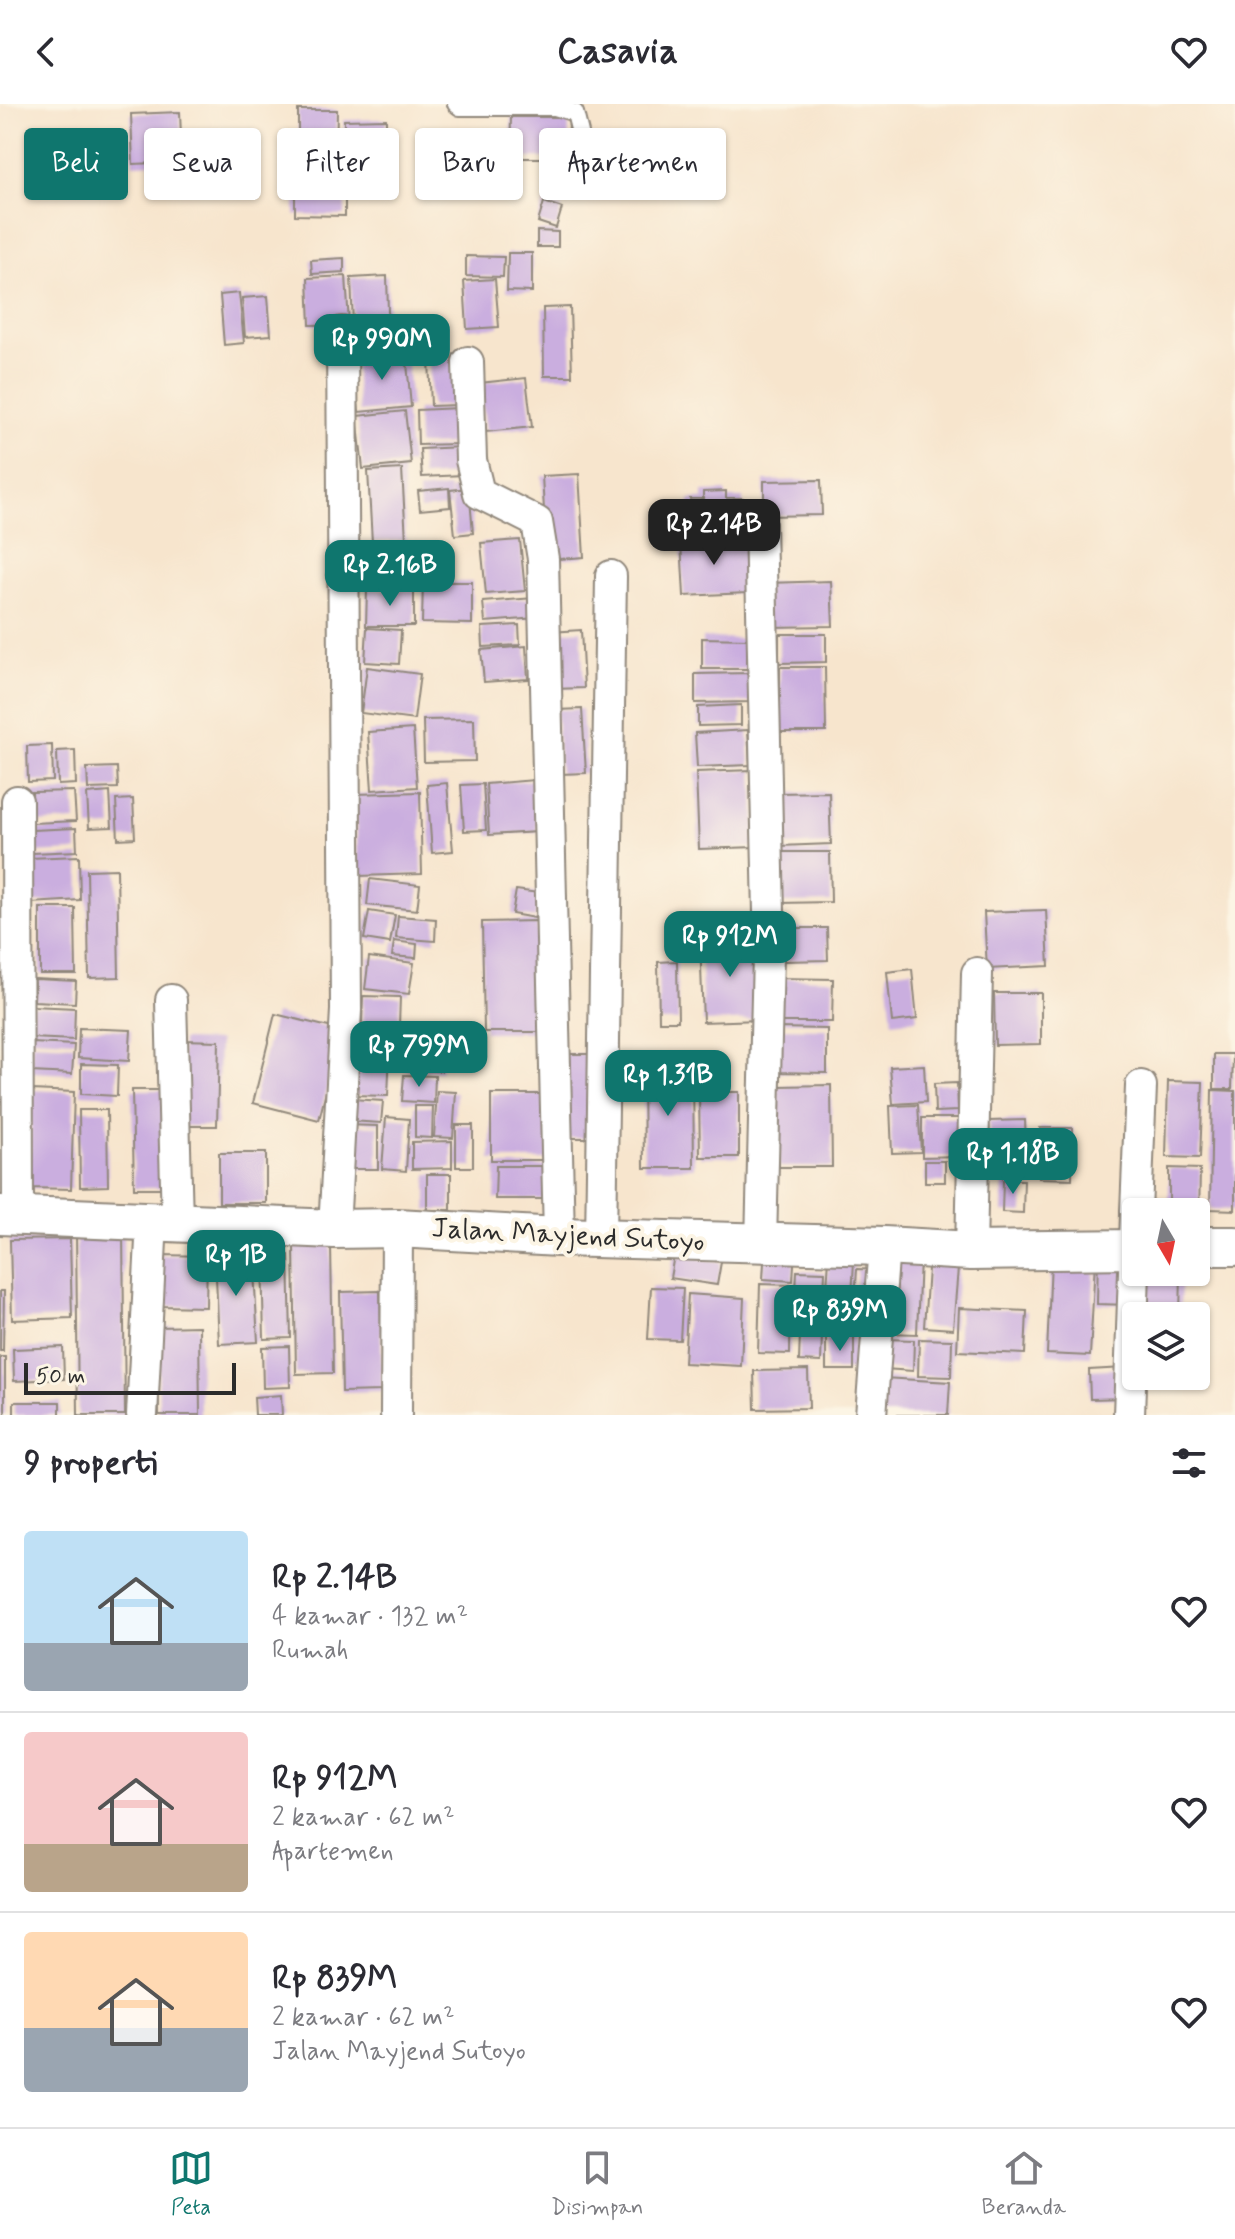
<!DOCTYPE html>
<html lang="id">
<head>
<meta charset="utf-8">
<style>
	body { margin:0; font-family:Mynerve,sans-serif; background:#f2f2f3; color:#2b2b33; height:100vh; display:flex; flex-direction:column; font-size:30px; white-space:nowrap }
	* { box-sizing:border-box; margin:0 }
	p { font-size:26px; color:#7c7c81 }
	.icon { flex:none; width:44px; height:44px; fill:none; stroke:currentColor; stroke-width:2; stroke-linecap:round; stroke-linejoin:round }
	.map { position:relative; height:1311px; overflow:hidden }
	.panel { display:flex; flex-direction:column; background:#fff; flex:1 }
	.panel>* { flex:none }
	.guide { position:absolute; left:24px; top:24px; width:800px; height:72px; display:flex; gap:16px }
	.needle { width:52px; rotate:171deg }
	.controls { position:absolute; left:1122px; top:1094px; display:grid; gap:16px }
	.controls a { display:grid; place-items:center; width:88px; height:88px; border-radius:8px; background:#fff; box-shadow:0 2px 6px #0004; font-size:40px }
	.scale { position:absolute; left:24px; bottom:20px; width:212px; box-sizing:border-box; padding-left:8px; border:4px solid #2b2b2b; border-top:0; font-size:22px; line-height:28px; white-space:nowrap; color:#2b2b2b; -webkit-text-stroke:6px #fcf5e5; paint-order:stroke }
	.price { position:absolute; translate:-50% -68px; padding:0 18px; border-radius:16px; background:#0f766e; color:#fff; font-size:26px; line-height:52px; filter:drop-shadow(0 2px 4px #0008) }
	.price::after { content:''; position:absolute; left:50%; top:48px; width:24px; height:18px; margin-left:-12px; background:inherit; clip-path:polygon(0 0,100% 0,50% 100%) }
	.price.on { background:#222; color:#fff }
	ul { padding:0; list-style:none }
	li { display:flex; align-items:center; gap:24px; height:200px; padding:0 24px }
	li+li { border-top:2px solid #e1e1e2 }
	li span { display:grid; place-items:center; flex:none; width:224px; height:160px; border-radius:8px; color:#555 }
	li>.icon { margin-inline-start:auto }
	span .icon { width:96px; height:96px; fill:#fffc; stroke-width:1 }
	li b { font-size:34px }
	h2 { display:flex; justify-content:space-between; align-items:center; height:96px; padding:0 24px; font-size:34px }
	.tag { padding:0 28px; border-radius:8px; background:#fff; box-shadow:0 2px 6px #0004; font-size:28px; line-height:72px }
	.tag.on { background:#0f766e; color:#fff }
	header { display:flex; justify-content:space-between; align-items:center; height:104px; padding:0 24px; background:#fff; font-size:36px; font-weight:800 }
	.dock { display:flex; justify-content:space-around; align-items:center; height:112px; border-top:2px solid #e1e1e2; background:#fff; font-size:22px; color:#7c7c81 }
	.dock a { display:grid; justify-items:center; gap:4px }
	.dock .on { color:#0f766e }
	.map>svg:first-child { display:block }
	.building { fill:#caaedf }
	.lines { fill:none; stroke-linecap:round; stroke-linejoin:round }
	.service-casing { stroke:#91887c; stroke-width:20 }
	.minor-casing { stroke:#91887c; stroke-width:34 }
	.tertiary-casing { stroke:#91887c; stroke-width:42 }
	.service { stroke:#fff; stroke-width:16 }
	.minor { stroke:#fff; stroke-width:30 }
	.tertiary { stroke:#fff; stroke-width:38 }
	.labels { text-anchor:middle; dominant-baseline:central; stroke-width:8; stroke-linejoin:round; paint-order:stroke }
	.street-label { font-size:28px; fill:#2b2b2b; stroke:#fcf5e5 }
</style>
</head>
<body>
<header><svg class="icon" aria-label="back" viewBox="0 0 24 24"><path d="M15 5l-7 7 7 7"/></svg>Casavia<svg class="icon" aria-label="heart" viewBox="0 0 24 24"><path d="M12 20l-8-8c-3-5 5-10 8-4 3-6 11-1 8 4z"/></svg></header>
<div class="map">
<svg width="1235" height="1311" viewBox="0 0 1235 1311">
	<rect width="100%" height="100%" fill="#fcf5e5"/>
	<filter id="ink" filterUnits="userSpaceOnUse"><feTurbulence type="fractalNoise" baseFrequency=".0125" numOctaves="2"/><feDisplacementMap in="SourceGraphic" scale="16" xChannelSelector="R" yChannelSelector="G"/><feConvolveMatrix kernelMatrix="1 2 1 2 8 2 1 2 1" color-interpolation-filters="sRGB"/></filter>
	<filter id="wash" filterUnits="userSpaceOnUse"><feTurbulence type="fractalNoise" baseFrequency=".006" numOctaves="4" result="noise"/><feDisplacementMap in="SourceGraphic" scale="32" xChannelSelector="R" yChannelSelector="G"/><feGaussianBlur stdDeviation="1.8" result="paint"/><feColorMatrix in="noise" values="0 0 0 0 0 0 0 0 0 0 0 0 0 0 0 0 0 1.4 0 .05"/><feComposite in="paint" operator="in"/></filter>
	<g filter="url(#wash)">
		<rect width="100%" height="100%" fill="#f7e5cd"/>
		<g id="blocks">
			<g class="building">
				<polygon points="298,6 337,6 336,55 298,55"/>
				<polygon points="180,8 182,58 133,60 131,10"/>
				<polygon points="511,13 569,13 568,54 510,54"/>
				<polygon points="386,15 386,54 344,54 344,16"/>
				<polygon points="295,73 345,73 345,112 295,111"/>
				<polygon points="544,98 562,104 556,124 538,118"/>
				<polygon points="537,127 558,128 558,143 537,143"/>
				<polygon points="508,149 532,149 532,188 507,187"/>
				<polygon points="466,152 504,153 503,173 466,172"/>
				<polygon points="344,154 344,168 312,170 311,156"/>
				<polygon points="346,172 349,220 310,221 308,174"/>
				<polygon points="387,172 389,244 354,245 351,174"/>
				<polygon points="495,175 499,223 467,225 464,177"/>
				<polygon points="239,189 244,239 224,241 220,191"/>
				<polygon points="268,192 271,231 245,233 242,194"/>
				<polygon points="570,203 572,272 544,272 543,204"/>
				<polygon points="406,248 411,303 359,308 354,253"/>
				<polygon points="455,254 457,301 431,302 429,255"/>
				<polygon points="526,274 532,323 486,328 480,279"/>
				<polygon points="459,304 460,340 418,341 417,306"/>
				<polygon points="405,307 411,360 363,365 357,312"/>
				<polygon points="462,343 463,371 422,373 420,345"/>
				<polygon points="402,365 406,436 372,438 368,367"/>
				<polygon points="579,370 584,453 547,456 542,372"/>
				<polygon points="821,376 822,411 764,412 764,377"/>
				<polygon points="449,384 450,403 420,406 418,387"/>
				<polygon points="469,384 473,429 455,431 450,386"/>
				<polygon points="726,387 726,394 743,394 744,430 690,430 690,395 703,395 703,388"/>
				<polygon points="745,435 747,489 684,492 681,438"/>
				<polygon points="520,436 525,487 486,490 481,439"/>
				<polygon points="412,451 413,480 368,483 366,454"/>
				<polygon points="831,477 833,522 767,523 767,479"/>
				<polygon points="423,478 472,478 472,520 422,519"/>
				<polygon points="367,485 414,486 414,522 366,522"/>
				<polygon points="534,494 536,514 485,518 483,498"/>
				<polygon points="519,521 520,541 483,543 482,523"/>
				<polygon points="367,524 401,526 399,560 365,558"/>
				<polygon points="581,526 584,584 552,585 550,528"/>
				<polygon points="779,530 826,530 826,558 779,559"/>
				<polygon points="702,534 747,535 747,565 702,565"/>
				<polygon points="526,542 528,575 484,578 481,546"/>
				<polygon points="367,563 420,570 414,616 361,609"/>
				<polygon points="780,563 825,563 826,628 780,628"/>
				<polygon points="751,569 752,598 695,599 695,570"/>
				<polygon points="741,601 741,621 698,622 698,603"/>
				<polygon points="582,605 586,669 560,670 556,606"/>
				<polygon points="474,615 475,657 424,658 423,616"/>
				<polygon points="413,625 417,683 372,686 368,628"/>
				<polygon points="748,626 750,661 697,663 695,629"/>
				<polygon points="52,641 53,677 28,678 27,642"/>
				<polygon points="75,646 76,680 58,681 57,647"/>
				<polygon points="117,663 118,684 88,685 87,664"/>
				<polygon points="753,666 756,743 699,745 696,668"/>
				<polygon points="534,676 537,728 489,731 486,680"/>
				<polygon points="447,679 453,747 432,749 427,681"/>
				<polygon points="483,680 486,726 464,727 461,681"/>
				<polygon points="74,687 76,717 33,719 32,688"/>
				<polygon points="110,688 112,723 89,724 87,690"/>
				<polygon points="420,688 422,770 358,772 356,690"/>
				<polygon points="829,688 831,740 780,742 778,689"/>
				<polygon points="133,695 135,734 118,735 116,696"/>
				<polygon points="76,724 77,747 33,749 32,726"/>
				<polygon points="779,748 830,748 831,798 780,799"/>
				<polygon points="79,752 80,796 31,799 29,754"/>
				<polygon points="117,765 119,873 89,874 87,766"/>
				<polygon points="370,775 420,781 417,806 367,801"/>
				<polygon points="516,786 539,789 535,814 512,810"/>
				<polygon points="40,804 75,804 76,870 40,870"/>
				<polygon points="1046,806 1049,862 987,865 984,808"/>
				<polygon points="369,807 395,811 390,839 364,835"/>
				<polygon points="398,812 436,815 435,837 396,834"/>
				<polygon points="537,817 540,928 484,928 482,818"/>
				<polygon points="784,824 827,824 828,856 784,857"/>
				<polygon points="757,833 759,916 703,918 700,835"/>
				<polygon points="394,837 417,840 416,854 392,852"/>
				<polygon points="369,853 414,859 409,890 365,885"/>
				<polygon points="677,857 678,917 659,917 658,858"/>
				<polygon points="912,865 917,915 892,918 887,868"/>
				<polygon points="777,874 833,875 832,918 777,918"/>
				<polygon points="35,875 76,877 75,899 34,897"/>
				<polygon points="994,889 1041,889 1041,940 995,941"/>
				<polygon points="363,892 400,893 399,922 362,921"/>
				<polygon points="32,902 75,904 74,936 31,934"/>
				<polygon points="275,910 341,926 319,1016 253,999"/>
				<polygon points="79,924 131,926 129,957 78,954"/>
				<polygon points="777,924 827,925 827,969 776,968"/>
				<polygon points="182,936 219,937 217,1022 180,1022"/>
				<polygon points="32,939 74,941 72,970 31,968"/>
				<polygon points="355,944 390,946 388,992 353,991"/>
				<polygon points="404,949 442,951 441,967 403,966"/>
				<polygon points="560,950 592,950 592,1034 561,1034"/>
				<polygon points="1214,950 1233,950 1232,985 1214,985"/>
				<polygon points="81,960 118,961 117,992 81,990"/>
				<polygon points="924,961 926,998 893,1000 890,963"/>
				<polygon points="643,965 693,965 694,1064 644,1064"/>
				<polygon points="404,971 435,972 434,999 402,997"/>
				<polygon points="1168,977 1203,978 1200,1054 1166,1053"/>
				<polygon points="957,979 958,1007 935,1008 934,980"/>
				<polygon points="831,981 832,1063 779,1063 778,982"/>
				<polygon points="32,986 74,988 71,1085 29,1084"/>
				<polygon points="132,986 165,986 166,1084 134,1084"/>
				<polygon points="1212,986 1235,987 1235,1106 1210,1105"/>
				<polygon points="437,987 456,988 453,1034 434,1033"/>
				<polygon points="699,988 739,988 739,1053 700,1053"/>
				<rect x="491" y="990" width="57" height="66"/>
				<polygon points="351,995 383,997 381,1019 350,1017"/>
				<polygon points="918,1001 921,1048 892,1049 890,1002"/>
				<polygon points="415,1002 433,1002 432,1034 415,1033"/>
				<polygon points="79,1006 107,1006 108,1082 80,1083"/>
				<polygon points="386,1013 409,1015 406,1067 382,1065"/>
				<polygon points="922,1014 958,1014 959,1052 922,1053"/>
				<polygon points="1025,1016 1027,1062 990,1063 989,1017"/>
				<polygon points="344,1021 378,1022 378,1065 344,1065"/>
				<rect x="456" y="1021" width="17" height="42"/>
				<polygon points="1040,1024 1073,1024 1072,1075 1039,1074"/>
				<polygon points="452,1037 452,1064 412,1065 412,1038"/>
				<rect x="219" y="1049" width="47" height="50"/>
				<rect x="925" y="1057" width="20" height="21"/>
				<polygon points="496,1062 546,1062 546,1095 495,1095"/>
				<polygon points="1169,1064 1200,1065 1199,1115 1196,1115 1196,1108 1169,1108"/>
				<rect x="427" y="1070" width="24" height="36"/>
				<polygon points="1003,1076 1024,1076 1023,1109 1002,1108"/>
				<polygon points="76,1127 123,1127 125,1311 78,1311"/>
				<polygon points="70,1135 72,1214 12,1216 10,1136"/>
				<polygon points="294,1141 331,1141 333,1269 296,1270"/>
				<polygon points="765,1142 795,1144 793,1177 763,1175"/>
				<polygon points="253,1148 258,1238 219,1240 215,1150"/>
				<polygon points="929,1150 959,1152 953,1225 924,1223"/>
				<polygon points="1098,1150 1131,1151 1130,1201 1097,1200"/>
				<polygon points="161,1151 207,1152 206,1203 159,1202"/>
				<polygon points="289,1151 291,1234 264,1235 262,1152"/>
				<polygon points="674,1151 721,1158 717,1181 670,1174"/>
				<polygon points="890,1152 920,1153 917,1230 887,1229"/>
				<polygon points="829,1155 854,1157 850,1228 824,1226"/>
				<polygon points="1051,1156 1095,1157 1090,1252 1047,1250"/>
				<polygon points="857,1165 879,1166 875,1228 853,1227"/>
				<polygon points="797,1167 825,1168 822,1228 794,1226"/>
				<polygon points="1142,1168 1181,1168 1180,1212 1141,1212"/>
				<polygon points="760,1180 791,1181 790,1250 758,1249"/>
				<polygon points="651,1183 683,1184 680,1236 648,1235"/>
				<polygon points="0,1187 4,1187 3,1247 0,1247"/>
				<polygon points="380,1187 382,1287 342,1288 340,1188"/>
				<polygon points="688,1190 744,1194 741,1262 684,1259"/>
				<polygon points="959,1204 1027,1207 1025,1250 957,1247"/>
				<polygon points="199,1222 200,1311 159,1311 158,1223"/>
				<polygon points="800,1230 822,1231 821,1258 799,1257"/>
				<rect x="826" y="1232" width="28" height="34"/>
				<polygon points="885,1235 914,1236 913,1267 884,1265"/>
				<polygon points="919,1235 952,1236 951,1273 918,1272"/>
				<polygon points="289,1242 290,1283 263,1284 262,1243"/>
				<polygon points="63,1243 64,1275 14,1277 13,1245"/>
				<rect x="0" y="1253" width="5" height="58"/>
				<polygon points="1124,1264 1125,1294 1090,1295 1089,1266"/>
				<polygon points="808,1266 809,1304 755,1305 754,1267"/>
				<polygon points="883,1274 950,1278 948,1311 880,1311"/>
				<polygon points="281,1291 282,1311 255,1311 254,1293"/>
				<rect x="14" y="1298" width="46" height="13"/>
			</g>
		</g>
	</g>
	<g filter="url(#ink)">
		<use href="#blocks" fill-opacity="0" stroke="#91887c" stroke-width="2"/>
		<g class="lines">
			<defs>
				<polyline id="service" points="456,0 460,3 555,3 575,9 580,29 576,63"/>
				<g id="minor">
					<polyline points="468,258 471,356 479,389 537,418 543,455 559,1133"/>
					<polyline points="760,420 769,809 761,1140"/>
					<polyline points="17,697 18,1112"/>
					<polyline points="171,896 177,1117"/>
					<polyline points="1136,1108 1141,982"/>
					<polyline points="334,1125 346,906 342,228"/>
					<polyline points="601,1135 611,472"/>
					<polyline points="971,1147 977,869"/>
					<polyline points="142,1311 152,1117"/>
					<polyline points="396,1311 397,1124"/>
					<polyline points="871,1311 884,1142"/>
					<polyline points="1129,1311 1136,1110"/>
				</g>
				<g id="tertiary">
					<polyline points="0,1111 334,1125 397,1124 559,1133 884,1142 971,1147 1136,1145"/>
					<polyline points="1196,1142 1235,1142"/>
				</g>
			</defs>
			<use href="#service" class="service-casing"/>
			<use href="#minor" class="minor-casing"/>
			<use href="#tertiary" class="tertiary-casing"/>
			<use href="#service" class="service"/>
			<use href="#minor" class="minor"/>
			<use href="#tertiary" class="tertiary"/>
		</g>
	</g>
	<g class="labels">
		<g class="street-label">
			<text transform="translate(568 1132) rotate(3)">Jalan Mayjend Sutoyo</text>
		</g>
	</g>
</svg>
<div class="controls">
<a><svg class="needle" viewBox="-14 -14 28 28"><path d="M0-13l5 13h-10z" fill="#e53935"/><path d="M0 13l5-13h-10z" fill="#7c7c81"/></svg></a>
<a><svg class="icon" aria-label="layers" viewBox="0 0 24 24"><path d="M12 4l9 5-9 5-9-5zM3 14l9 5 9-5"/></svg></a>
</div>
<div class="scale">50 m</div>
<b class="price" style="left:382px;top:278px">Rp 990M</b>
<b class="price on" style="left:714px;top:463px">Rp 2.14B</b>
<b class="price" style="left:390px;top:504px">Rp 2.16B</b>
<b class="price" style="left:730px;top:875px">Rp 912M</b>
<b class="price" style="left:419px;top:985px">Rp 799M</b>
<b class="price" style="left:668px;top:1014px">Rp 1.31B</b>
<b class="price" style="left:1013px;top:1092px">Rp 1.18B</b>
<b class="price" style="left:236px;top:1194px">Rp 1B</b>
<b class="price" style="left:840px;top:1249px">Rp 839M</b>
<div class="guide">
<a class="tag on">Beli</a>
<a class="tag">Sewa</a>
<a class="tag">Filter</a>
<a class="tag">Baru</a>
<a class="tag">Apartemen</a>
</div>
</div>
<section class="panel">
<h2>9 properti<svg class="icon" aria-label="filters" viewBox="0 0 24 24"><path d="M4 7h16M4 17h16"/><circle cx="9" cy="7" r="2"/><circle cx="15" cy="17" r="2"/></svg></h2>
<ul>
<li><span style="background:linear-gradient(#bfe0f5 70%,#9aa5b1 0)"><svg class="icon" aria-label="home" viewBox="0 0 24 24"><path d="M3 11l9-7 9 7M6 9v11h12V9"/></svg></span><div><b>Rp 2.14B</b><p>4 kamar · 132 m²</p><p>Rumah</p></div><svg class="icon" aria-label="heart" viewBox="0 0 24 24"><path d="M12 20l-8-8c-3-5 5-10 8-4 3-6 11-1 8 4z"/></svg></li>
<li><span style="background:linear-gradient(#f6c9c9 70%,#b9a48a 0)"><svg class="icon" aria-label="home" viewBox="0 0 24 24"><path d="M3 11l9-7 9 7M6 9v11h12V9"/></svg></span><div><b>Rp 912M</b><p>2 kamar · 62 m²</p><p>Apartemen</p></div><svg class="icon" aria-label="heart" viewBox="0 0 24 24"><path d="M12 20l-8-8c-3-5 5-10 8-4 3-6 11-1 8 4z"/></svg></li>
<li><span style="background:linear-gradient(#ffd9b3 60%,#9aa5b1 0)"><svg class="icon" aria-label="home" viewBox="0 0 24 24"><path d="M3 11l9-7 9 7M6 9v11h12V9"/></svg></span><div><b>Rp 839M</b><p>2 kamar · 62 m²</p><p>Jalan Mayjend Sutoyo</p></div><svg class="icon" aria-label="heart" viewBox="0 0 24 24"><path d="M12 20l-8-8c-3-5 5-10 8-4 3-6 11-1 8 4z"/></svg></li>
</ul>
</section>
<nav class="dock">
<a class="on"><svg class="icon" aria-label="map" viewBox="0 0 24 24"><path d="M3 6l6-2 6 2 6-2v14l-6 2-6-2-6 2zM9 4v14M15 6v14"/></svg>Peta</a>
<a><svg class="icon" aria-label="saved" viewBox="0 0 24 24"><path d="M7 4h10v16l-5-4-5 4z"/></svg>Disimpan</a>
<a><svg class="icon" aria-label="home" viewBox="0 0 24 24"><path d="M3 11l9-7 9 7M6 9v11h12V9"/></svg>Beranda</a>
</nav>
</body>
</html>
